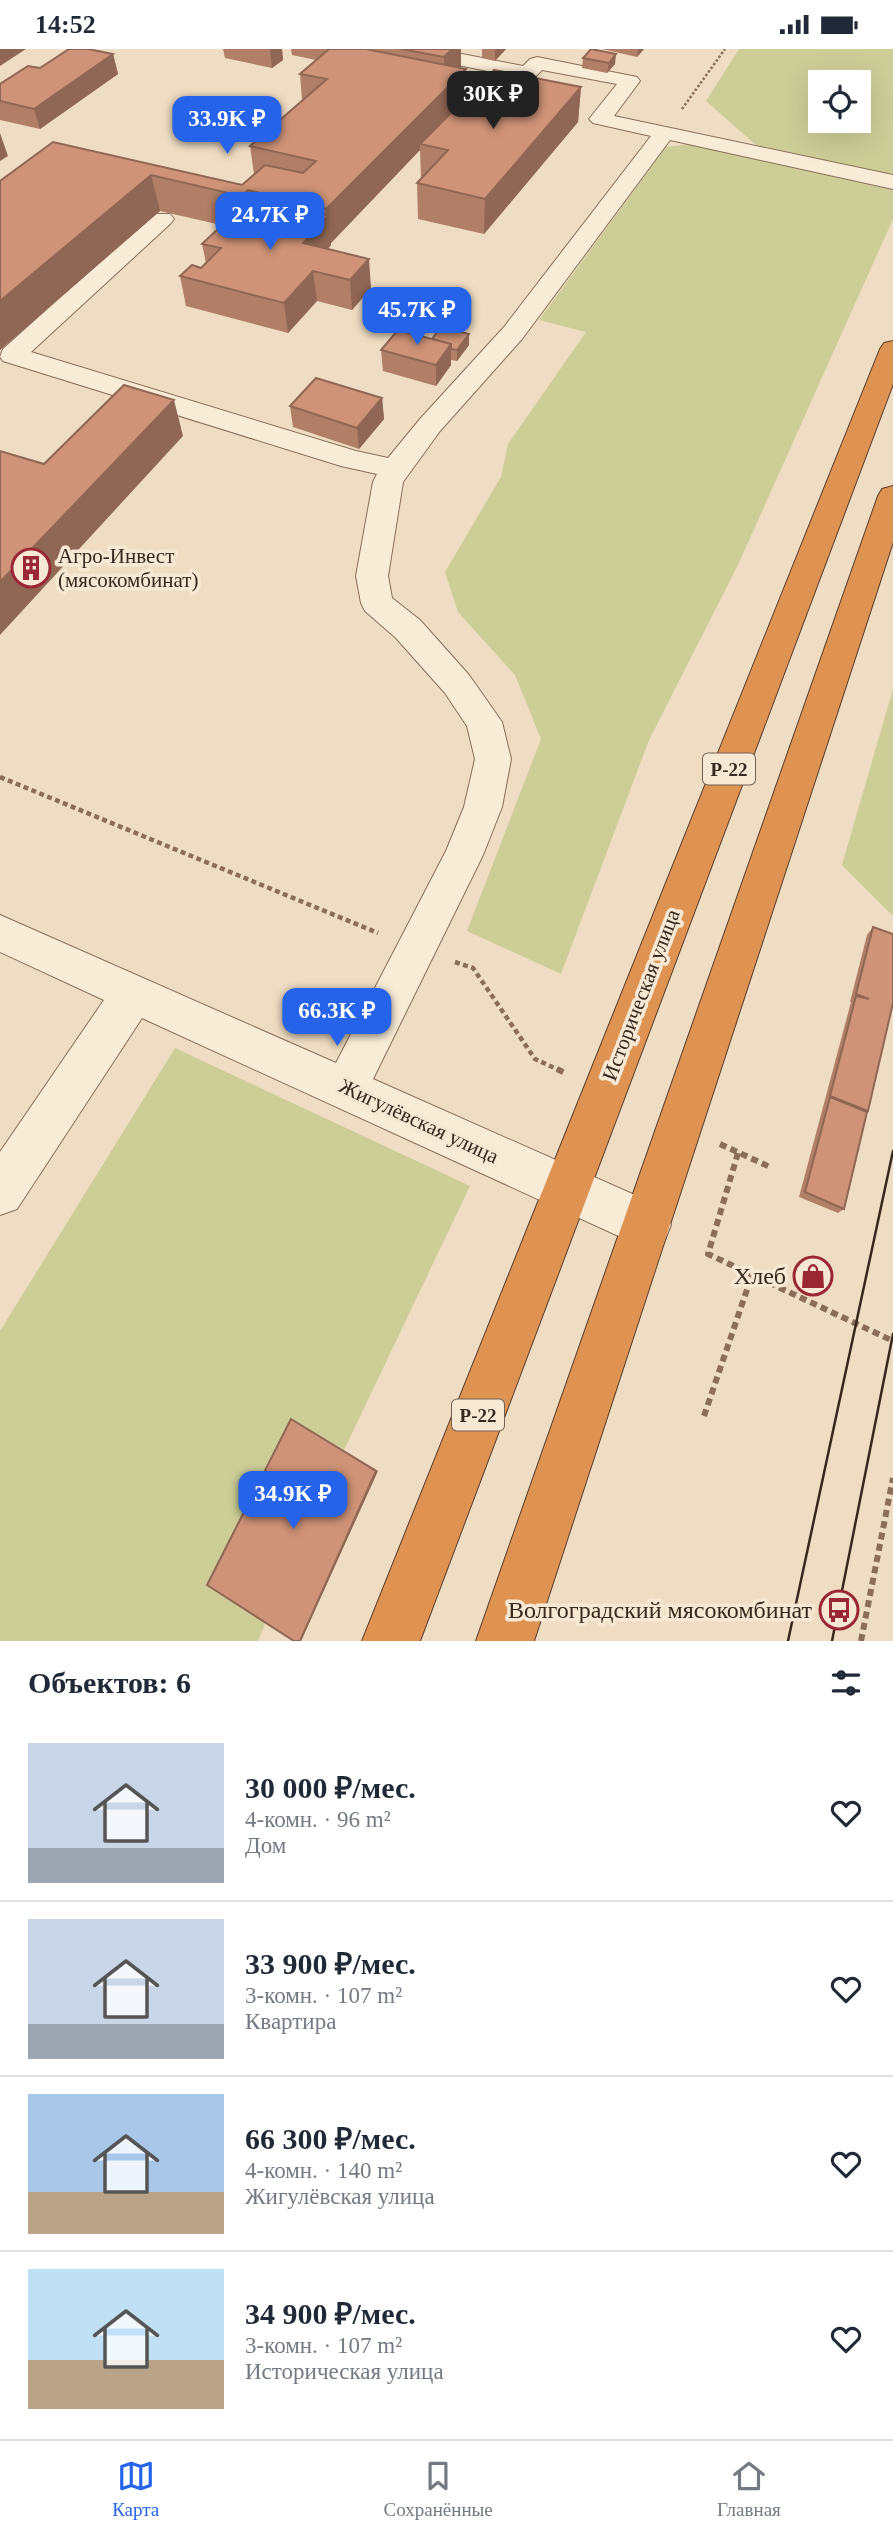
<!DOCTYPE html>
<html lang="ru">
<head>
<meta charset="utf-8">
<style>
	body { margin:0; font-family:Georgia,serif; background:#f2f2f3; color:#1f2937; height:100vh; display:flex; flex-direction:column; font-size:26px; white-space:nowrap }
	* { box-sizing:border-box; margin:0 }
	p { font-size:23px; color:#747a83 }
	.icon { flex:none; width:38px; height:38px; fill:none; stroke:currentColor; stroke-width:2; stroke-linecap:round; stroke-linejoin:round }
	.map { position:relative; height:1592px; overflow:hidden }
	.side { display:flex; flex-direction:column; background:#fff; flex:1 }
	.side>* { flex:none }
	.fabs { position:absolute; left:808px; top:21px; display:grid; gap:14px }
	.fabs a { display:grid; place-items:center; width:63px; height:63px; border-radius:0px; background:#fff; box-shadow:0 7px 28px #0002; font-size:35px }
	.price { position:absolute; translate:-50% -60px; padding:0 16px; border-radius:14px; background:#2563eb; color:#fff; font-size:23px; line-height:46px; filter:drop-shadow(0 2px 4px #0008) }
	.price::after { content:''; position:absolute; left:50%; top:42px; width:21px; height:16px; margin-left:-10px; background:inherit; clip-path:polygon(0 0,100% 0,50% 100%) }
	.price.selected { background:#222; color:#fff }
	ul { padding:0; list-style:none }
	li { display:flex; align-items:center; gap:21px; height:175px; padding:0 28px }
	li+li { border-top:2px solid #e0e1e3 }
	li span { display:grid; place-items:center; flex:none; width:196px; height:140px; border-radius:0px; color:#555 }
	li>.icon { margin-inline-start:auto }
	span .icon { width:84px; height:84px; fill:#fffc; stroke-width:1 }
	li b { font-size:30px }
	h2 { display:flex; justify-content:space-between; align-items:center; height:84px; padding:0 28px; font-size:30px }
	.status { display:flex; justify-content:space-between; align-items:center; height:49px; padding:0 35px; background:#fff; direction:ltr }
	.status svg { height:19px; fill:currentColor }
	.dock { display:flex; justify-content:space-around; align-items:center; height:98px; border-top:2px solid #e0e1e3; background:#fff; font-size:19px; color:#747a83 }
	.dock a { display:grid; justify-items:center; gap:4px }
	.dock .selected { color:#2563eb }
	.map>svg:first-child { display:block }
	.green { fill:#cccd97; fill-rule:evenodd }
	.lines { fill:none; stroke-linecap:round; stroke-linejoin:round }
	.minor-casing { stroke:#8a6e59; stroke-width:2 }
	.highway-casing { stroke:#573d2e; stroke-width:2 }
	.path-far2 { stroke:#8a6e59; stroke-width:2.5; stroke-dasharray:2.5 2; stroke-linecap:butt }
	.path-far1 { stroke:#8a6e59; stroke-width:4.5; stroke-dasharray:5 3.5; stroke-linecap:butt }
	.path { stroke:#8a6e59; stroke-width:6; stroke-dasharray:7 4.5; stroke-linecap:butt }
	.minor { fill:#f9ecd7; fill-rule:evenodd }
	.highway { fill:#df9353; fill-rule:evenodd }
	.tram { stroke:#39281e; stroke-width:2.5 }
	.wall { fill:#b17e67 }
	.shaded-wall { fill:#906754 }
	.building { fill:#ce9378; stroke:#906754; stroke-width:2 }
	.labels { text-anchor:middle; dominant-baseline:central; stroke-width:7; stroke-linejoin:round; paint-order:stroke }
	.shield { fill:#f6e8d3; stroke:#726254; stroke-width:2 }
	.shield-label { font-size:19px; font-weight:bold; fill:#39281e }
	.poi-label { font-size:21px; fill:#39281e; stroke:#f6e8d3; text-anchor:start }
	.street-label { font-size:21px; fill:#39281e; stroke:#f6e8d3 }
	.near-poi-label { font-size:24px; fill:#39281e; stroke:#f6e8d3; text-anchor:end }
</style>
</head>
<body>
<div class="status"><b>14:52</b><svg viewBox="0 0 49 12"><path d="M0 12V9h3v3zM5 12V6h3v6zM10 12V3h3v9zM15 12V0h3v12zM26 1h20v11H26zM47 4h2v5h-2z"/></svg></div>
<div class="map">
<svg width="893" height="1592" viewBox="0 0 893 1592">
	<rect width="100%" height="100%" fill="#efddc3"/>
	<g class="green">
		<path d="M739,0H893V126L756,96L706,52ZM821,33H859V72H821Z"/>
		<polygon points="691,95 893,141 893,170 738,516 649,691 561,925 467,882 541,690 515,626 458,563 445,523 501,428 508,395 586,283 539,271 666,98"/>
		<polygon points="893,640 893,867 842,816"/>
		<polygon points="175,999 470,1137 344,1401 294,1372 267,1570 258,1592 0,1592 0,1282"/>
	</g>
	<g class="lines">
		<defs>
			<polygon id="minor" points="398,0 437,0 523,17 530,10 537,8 637,28 640,32 614,67 893,126 893,140 670,91 522,290 440,382 403,433 388,527 392,549 420,571 469,626 502,673 511,710 502,758 483,806 373,1030 664,1159 671,1176 664,1193 647,1200 142,969 17,1160 0,1166 0,1103 104,951 0,903 0,866 336,1014 446,802 464,758 475,710 467,677 445,644 396,589 365,562 361,554 356,527 373,433 377,425 341,417 3,312 0,308 3,300 154,165 170,165 174,170 170,175 31,303 356,402 388,409 420,370 504,278 651,87 593,74 589,70 617,35 542,21 535,28 528,30 408,6"/>
			<g id="highway">
				<polygon points="893,292 893,335 420,1592 362,1592 880,300 884,294"/>
				<polygon points="893,437 893,493 534,1592 476,1592 878,447 882,440"/>
			</g>
		</defs>
		<use href="#minor" class="minor-casing"/>
		<use href="#highway" class="highway-casing"/>
		<polyline class="path-far2" points="682,60 725,0"/>
		<g class="path-far1">
			<polyline points="0,728 378,884"/>
			<polyline points="455,913 473,919 535,1010 561,1022"/>
		</g>
		<g class="path">
			<polyline points="557,1020 565,1024"/>
			<polyline points="720,1095 770,1118"/>
			<polyline points="738,1104 708,1205 893,1292"/>
			<polyline points="704,1367 752,1226"/>
			<polyline points="861,1592 893,1429"/>
		</g>
		<use href="#minor" class="minor"/>
		<use href="#highway" class="highway"/>
		<g class="tram">
			<polyline points="788,1592 893,1102"/>
			<polyline points="832,1592 893,1285"/>
		</g>
	</g>
	<g class="wall">
		<polygon points="223,0 282,0 283,11 272,19 225,9"/>
		<polygon points="291,0 461,0 460,19 466,49 581,38 578,73 484,185 418,170 417,134 421,130 420,101 331,194 331,196 328,200 371,239 352,261 317,252 288,284 186,257 180,227 201,219 206,214 202,195 221,176 160,162 0,301 0,132 53,93 242,136 254,125 250,97 302,51 300,25 316,11 292,6"/>
		<polygon points="482,0 506,0 495,12 482,9"/>
		<polygon points="602,0 644,0 637,8"/>
		<polygon points="113,5 118,25 40,80 0,71 0,35 40,19"/>
		<polygon points="583,9 615,15 607,24 582,19"/>
		<polygon points="432,290 469,296 457,312 451,311 451,316 436,337 383,322 381,301"/>
		<polygon points="382,349 384,370 359,400 293,378 290,357"/>
		<polygon points="873,878 868,1062 866,1063 844,1160 838,1164 799,1148 851,953 850,953 867,886"/>
	</g>
	<g class="shaded-wall">
		<polygon points="0,0 26,0 0,17"/>
		<polygon points="270,0 282,0 283,11 272,19"/>
		<polygon points="452,0 461,0 461,19 444,36 444,8"/>
		<polygon points="496,0 506,0 495,12 495,1"/>
		<polygon points="638,0 644,0 637,8"/>
		<polygon points="113,5 118,25 40,80 34,60"/>
		<polygon points="616,5 615,15 607,24 609,14"/>
		<polygon points="466,20 466,54 420,95 420,101 331,194 331,196 306,223 303,194 327,168 326,160"/>
		<polygon points="581,38 578,73 484,185 485,150"/>
		<polygon points="0,84 8,107 0,112"/>
		<polygon points="151,126 160,162 0,301 0,252"/>
		<polygon points="248,141 253,176 247,183 241,147"/>
		<polygon points="369,210 371,239 352,261 350,231"/>
		<polygon points="313,222 317,252 288,284 284,254"/>
		<polygon points="469,285 469,296 457,312 457,301"/>
		<polygon points="451,295 451,316 436,337 436,316"/>
		<polygon points="382,349 384,370 359,400 357,379"/>
		<polygon points="174,351 183,387 0,586 0,533"/>
		<polygon points="291,1370 378,1422 301,1592 300,1592"/>
	</g>
	<g class="building">
		<polygon points="69,0 88,0 113,5 34,60 0,52 0,35 28,17 40,19"/>
		<polygon points="329,0 366,0 466,20 326,160 248,141 241,147 151,126 0,252 0,132 53,93 242,136 265,116 303,124 316,112 250,97 327,30 300,25"/>
		<polygon points="401,0 452,0 444,8"/>
		<polygon points="591,0 616,5 609,14 583,9"/>
		<polygon points="494,21 581,38 485,150 417,134 448,101 420,95"/>
		<polygon points="252,148 327,166 327,168 303,194 369,210 350,231 313,222 284,254 180,227 192,216 201,219 221,199 202,195"/>
		<polygon points="441,278 469,285 457,301 451,300 451,295 432,290"/>
		<polygon points="398,281 451,295 436,316 381,301"/>
		<polygon points="316,329 382,349 357,379 290,357"/>
		<polygon points="124,336 174,351 0,533 0,402 44,415"/>
		<polygon points="873,878 893,885 893,954 868,1062 830,1047 856,947 869,950 856,945"/>
		<polygon points="830,1048 867,1063 844,1160 805,1143"/>
		<polygon points="291,1370 376,1422 300,1592 294,1592 207,1536"/>
	</g>
	<defs>
		<symbol id="building-ring" viewBox="-11 -11 22 22"><circle r="9.5" fill="#f6e8d3" stroke="#9a2834" stroke-width="1.5"/><path d="M-4-6H4V6H1V3H-1V6H-4ZM-2.5-4.3h1.7v1.8h-1.7ZM.8-4.3h1.7v1.8H.8ZM-2.5-1h1.7V.8h-1.7ZM.8-1h1.7V.8H.8Z" fill="#9a2834"/></symbol>
		<symbol id="shop-ring" viewBox="-11 -11 22 22"><circle r="9.5" fill="#f6e8d3" stroke="#9a2834" stroke-width="1.5"/><path d="M-5-2.5h2.3a2.7 3.5 0 0 1 5.4 0H5L5.5 6h-11ZM-1.5-2.5h3a1.5 2.3 0 0 0-3 0Z" fill="#9a2834"/></symbol>
		<symbol id="bus-ring" viewBox="-11 -11 22 22"><circle r="9.5" fill="#f6e8d3" stroke="#9a2834" stroke-width="1.5"/><path d="M-5-6H5V4H4V6H2V4H-2V6H-4V4H-5ZM-3.5-4V0h7V-4ZM-3.5 1.2v1.5H-2V1.2ZM2 1.2v1.5H3.5V1.2Z" fill="#9a2834"/></symbol>
	</defs>
	<g fill-rule="evenodd">
		<use href="#building-ring" x="9" y="497" width="44" height="44"/>
		<use href="#shop-ring" x="791" y="1205" width="44" height="44"/>
		<use href="#bus-ring" x="817" y="1539" width="44" height="44"/>
	</g>
	<g class="labels">
		<g class="shield">
			<rect x="703" y="704.5" width="52" height="31" rx="5"/>
			<rect x="452" y="1350.5" width="52" height="31" rx="5"/>
		</g>
		<g class="shield-label">
			<text x="729" y="720">Р-22</text>
			<text x="478" y="1366">Р-22</text>
		</g>
		<g class="poi-label">
			<text x="58" y="507">Агро-Инвест<tspan x="58" dy="24">(мясокомбинат)</tspan></text>
		</g>
		<g class="street-label">
			<text transform="translate(641 946) rotate(-69)">Историческая улица</text>
			<text transform="translate(419 1072) rotate(25)">Жигулёвская улица</text>
		</g>
		<g class="near-poi-label">
			<text x="786" y="1227">Хлеб</text>
			<text x="812" y="1561">Волгоградский мясокомбинат</text>
		</g>
	</g>
</svg>
<div class="fabs">
<a><svg class="icon" aria-label="locate" viewBox="0 0 24 24"><circle cx="12" cy="12" r="6"/><path d="M12 2v4M12 18v4M2 12h4M18 12h4"/></svg></a>
</div>
<b class="price selected" style="left:493px;top:82px">30K ₽</b>
<b class="price" style="left:227px;top:107px">33.9K ₽</b>
<b class="price" style="left:270px;top:203px">24.7K ₽</b>
<b class="price" style="left:417px;top:298px">45.7K ₽</b>
<b class="price" style="left:337px;top:999px">66.3K ₽</b>
<b class="price" style="left:293px;top:1482px">34.9K ₽</b>
</div>
<section class="side">
<h2>Объектов: 6<svg class="icon" aria-label="filters" viewBox="0 0 24 24"><path d="M4 7h16M4 17h16"/><circle cx="9" cy="7" r="2"/><circle cx="15" cy="17" r="2"/></svg></h2>
<ul>
<li><span style="background:linear-gradient(#c9d6e8 75%,#9aa5b1 0)"><svg class="icon" aria-label="home" viewBox="0 0 24 24"><path d="M3 11l9-7 9 7M6 9v11h12V9"/></svg></span><div><b>30 000 ₽/мес.</b><p>4-комн. · 96 m²</p><p>Дом</p></div><svg class="icon" aria-label="heart" viewBox="0 0 24 24"><path d="M12 20l-8-8c-3-5 5-10 8-4 3-6 11-1 8 4z"/></svg></li>
<li><span style="background:linear-gradient(#c9d6e8 75%,#9aa5b1 0)"><svg class="icon" aria-label="home" viewBox="0 0 24 24"><path d="M3 11l9-7 9 7M6 9v11h12V9"/></svg></span><div><b>33 900 ₽/мес.</b><p>3-комн. · 107 m²</p><p>Квартира</p></div><svg class="icon" aria-label="heart" viewBox="0 0 24 24"><path d="M12 20l-8-8c-3-5 5-10 8-4 3-6 11-1 8 4z"/></svg></li>
<li><span style="background:linear-gradient(#a9c7e8 70%,#b9a48a 0)"><svg class="icon" aria-label="home" viewBox="0 0 24 24"><path d="M3 11l9-7 9 7M6 9v11h12V9"/></svg></span><div><b>66 300 ₽/мес.</b><p>4-комн. · 140 m²</p><p>Жигулёвская улица</p></div><svg class="icon" aria-label="heart" viewBox="0 0 24 24"><path d="M12 20l-8-8c-3-5 5-10 8-4 3-6 11-1 8 4z"/></svg></li>
<li><span style="background:linear-gradient(#bfe0f5 65%,#b9a48a 0)"><svg class="icon" aria-label="home" viewBox="0 0 24 24"><path d="M3 11l9-7 9 7M6 9v11h12V9"/></svg></span><div><b>34 900 ₽/мес.</b><p>3-комн. · 107 m²</p><p>Историческая улица</p></div><svg class="icon" aria-label="heart" viewBox="0 0 24 24"><path d="M12 20l-8-8c-3-5 5-10 8-4 3-6 11-1 8 4z"/></svg></li>
</ul>
</section>
<nav class="dock">
<a class="selected"><svg class="icon" aria-label="map" viewBox="0 0 24 24"><path d="M3 6l6-2 6 2 6-2v14l-6 2-6-2-6 2zM9 4v14M15 6v14"/></svg>Карта</a>
<a><svg class="icon" aria-label="saved" viewBox="0 0 24 24"><path d="M7 4h10v16l-5-4-5 4z"/></svg>Сохранённые</a>
<a><svg class="icon" aria-label="home" viewBox="0 0 24 24"><path d="M3 11l9-7 9 7M6 9v11h12V9"/></svg>Главная</a>
</nav>
</body>
</html>
